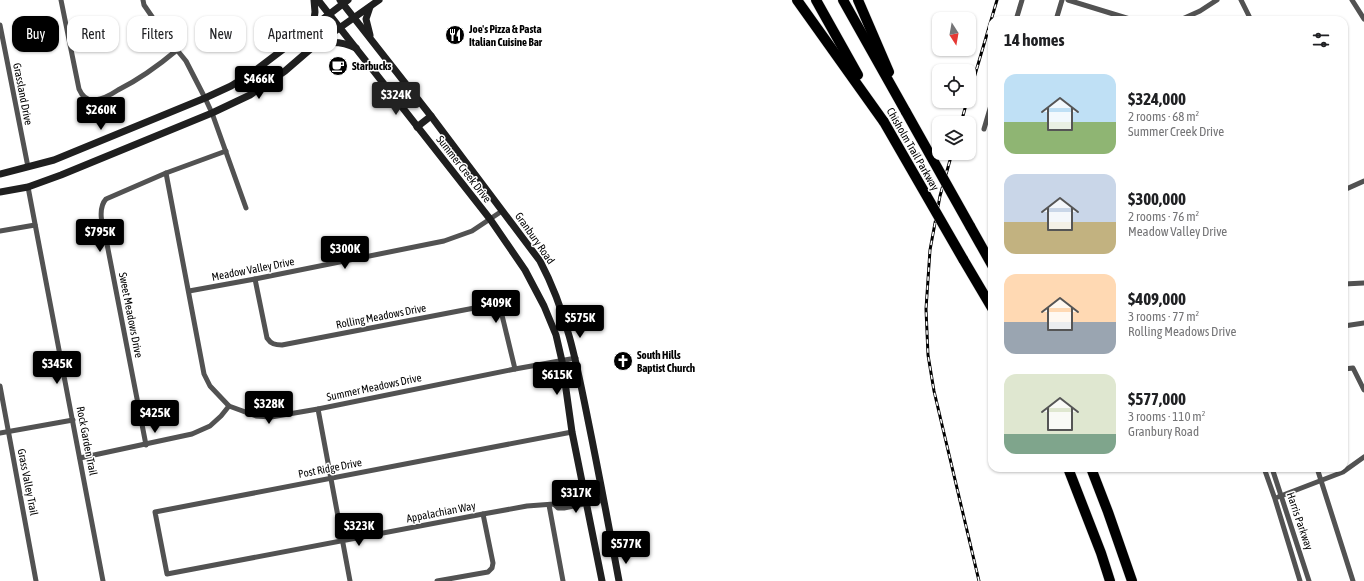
<!DOCTYPE html>
<html lang="en">
<head>
<meta charset="utf-8">
<style>
	body { margin:0; font-family:"Asap Condensed",sans-serif; background:#f6f6f6; color:#202124; height:100vh; display:flex; flex-direction:column; font-size:15px; white-space:nowrap }
	* { box-sizing:border-box; margin:0 }
	p { font-size:13px; color:#757577 }
	.icon { flex:none; width:22px; height:22px; fill:none; stroke:currentColor; stroke-width:2; stroke-linecap:round; stroke-linejoin:round }
	.map { position:relative; flex:1; overflow:hidden }
	.side { position:absolute; left:988px; top:16px; width:360px; height:456px; display:flex; flex-direction:column; background:#fff; border-radius:12px; box-shadow:0 1px 3px #0004 }
	.side>* { flex:none }
	.guide { position:absolute; left:12px; top:16px; width:380px; height:36px; display:flex; gap:8px }
	.needle { width:26px; rotate:169deg }
	.tools { position:absolute; left:932px; top:12px; display:grid; gap:8px }
	.tools a { display:grid; place-items:center; width:44px; height:44px; border-radius:8px; background:#fff; box-shadow:0 1px 3px #0004; font-size:20px }
	.price { position:absolute; translate:-50% -34px; padding:0 9px; border-radius:4px; background:#000; color:#fff; font-size:13px; line-height:26px; filter:drop-shadow(0 1px 2px #0008) }
	.price::after { content:''; position:absolute; left:50%; top:24px; width:12px; height:9px; margin-left:-6px; background:inherit; clip-path:polygon(0 0,100% 0,50% 100%) }
	.price.selected { background:#222; color:#fff }
	ul { padding:0; list-style:none }
	li { display:flex; align-items:center; gap:12px; height:100px; padding:0 16px }
	li span { display:grid; place-items:center; flex:none; width:112px; height:80px; border-radius:12px; color:#555 }
	li>.icon { margin-inline-start:auto }
	span .icon { width:48px; height:48px; fill:#fffc; stroke-width:1 }
	li b { font-size:17px }
	h2 { display:flex; justify-content:space-between; align-items:center; height:48px; padding:0 16px; font-size:17px }
	.chip { padding:0 14px; border-radius:12px; background:#fff; box-shadow:0 1px 3px #0004; font-size:14px; line-height:36px }
	.chip.selected { background:#000; color:#fff }
	.map>svg:first-child { display:block }
	.lines { fill:none; stroke-linecap:round; stroke-linejoin:round }
	.motorway-casing { stroke:#dbdbdb; stroke-width:11 }
	.minor { stroke:#525252; stroke-width:5 }
	.secondary { stroke:#1f1f1f; stroke-width:7 }
	.motorway { stroke:#000; stroke-width:10 }
	.rail-casing { stroke:#000; stroke-width:3 }
	.rail { stroke:#fff; stroke-width:1.5; stroke-dasharray:4.5; stroke-linecap:butt }
	.motorway-bridge-casing { stroke:#dbdbdb; stroke-width:11; stroke-linecap:butt }
	.motorway-bridge { stroke:#000; stroke-width:10 }
	.labels { text-anchor:middle; dominant-baseline:central; stroke-width:3; stroke-linejoin:round; paint-order:stroke }
	.poi-label { font-size:11px; font-weight:bold; fill:#000; stroke:#fff; text-anchor:start }
	.street-label { font-size:11px; fill:#000; stroke:#fff }
</style>
</head>
<body>
<div class="map">
<svg width="1364" height="581" viewBox="0 0 1364 581">
	<rect width="100%" height="100%" fill="#fff"/>
	<g class="lines">
		<defs>
			<g id="motorway">
				<polyline points="797,0 884,122"/>
				<polyline points="816,0 858,75"/>
				<polyline points="843,0 906,112"/>
				<polyline points="858,0 889,72"/>
				<polyline points="970,226 992,265"/>
				<polyline points="963,259 992,308"/>
				<polyline points="1068,468 1101,553 1110,581"/>
				<polyline points="1091,468 1108,512 1132,581"/>
			</g>
		</defs>
		<use href="#motorway" class="motorway-casing"/>
		<g class="minor">
			<path d="M61,0L79,89C82,96 87,101 95,100C103,99 112,94 118,90C140,79 158,66 177,50"/>
			<polyline points="143,0 144,5 164,34 186,61 205,98 212,113 246,208"/>
			<polyline points="1068,0 1133,20"/>
			<polyline points="1241,0 1251,20"/>
			<polyline points="1352,0 1364,19"/>
			<polyline points="1016,20 1022,0"/>
			<polyline points="1056,20 1062,0"/>
			<polyline points="1180,20 1200,11 1217,0"/>
			<polyline points="0,25 28,167"/>
			<polyline points="984,129 992,102"/>
			<polyline points="166,173 204,374 210,386 229,406 256,416 271,417 318,409 515,369 576,358"/>
			<polyline points="28,187 103,581"/>
			<polyline points="1344,190 1364,181"/>
			<polyline points="0,231 35,225"/>
			<path d="M255,279L267,338C271,344 275,345 282,345L490,305L497,307L501,311L515,369"/>
			<polyline points="1344,284 1364,283"/>
			<polyline points="189,291 255,279 444,241 472,231 502,211"/>
			<polyline points="1344,326 1364,323"/>
			<polyline points="1344,369 1353,368 1364,390"/>
			<polyline points="0,386 36,581"/>
			<polyline points="318,409 350,581"/>
			<polyline points="572,432 155,512 167,574 483,514 527,506 554,504 557,500 602,490"/>
			<polyline points="0,433 73,420"/>
			<path d="M146,445L107,244C104,231 96,210 106,199L166,173L226,151"/>
			<polyline points="80,458 192,434 210,426 221,416 229,406"/>
			<polyline points="1264,468 1275,499 1300,581"/>
			<polyline points="1272,468 1309,581"/>
			<polyline points="1317,468 1353,581"/>
			<polyline points="1278,497 1343,472 1364,457"/>
			<polyline points="554,504 558,508 564,508 604,500"/>
			<polyline points="549,505 563,581"/>
			<polyline points="437,581 488,572 492,568 493,563 483,514"/>
		</g>
		<g class="secondary">
			<polyline points="318,0 490,219 525,270 544,306 556,335 562,361 572,432 602,581"/>
			<path d="M340,0L431,116L540,261C567,312 577,365 588,420C599,474 609,527 619,581"/>
			<polyline points="313,27 315,12 314,0"/>
			<polyline points="370,35 366,19 370,7"/>
			<path d="M320,44C333,41 344,42 356,48"/>
			<polyline points="417,127 431,116"/>
			<polyline points="0,174 54,160 205,98 231,86 252,73 348,0"/>
			<polyline points="0,192 28,187 61,175 212,113 250,95 285,71 314,46 379,0"/>
		</g>
		<use href="#motorway" class="motorway"/>
		<defs>
			<g id="rail">
				<polyline points="969,95 997,0"/>
				<polyline points="961,123 967,101"/>
				<polyline points="952,153 940,196 930,250 926,309 928,355 934,391 979,581"/>
			</g>
		</defs>
		<use href="#rail" class="rail-casing"/>
		<use href="#rail" class="rail"/>
		<defs>
			<g id="motorway-bridge">
				<polyline points="906,112 970,226"/>
				<polyline points="884,122 963,259"/>
			</g>
		</defs>
		<use href="#motorway-bridge" class="motorway-bridge-casing"/>
		<use href="#motorway-bridge" class="motorway-bridge"/>
	</g>
	<defs>
		<symbol id="restaurant-disc" viewBox="-11 -11 22 22"><circle r="9.5" fill="#000" stroke="#fff"/><path d="M-5-6h1v4h1v-4h1v4h1v-4h1v5L-1.5 .5V6h-2V.5L-5-1ZM5-6V6H3V1.5H1.5Q1.5-4 5-6Z" fill="#fff"/></symbol>
		<symbol id="cafe-disc" viewBox="-11 -11 22 22"><circle r="9.5" fill="#000" stroke="#fff"/><path d="M-5.5-4.5H6V0H3Q3 3.5 0 3.5H-2.5Q-5.5 3.5-5.5 0ZM3-3.2v2h1.7v-2ZM-6 4.5H4V6H-6Z" fill="#fff"/></symbol>
		<symbol id="church-disc" viewBox="-11 -11 22 22"><circle r="9.5" fill="#000" stroke="#fff"/><path d="M-1.2-6h2.4v3.5h3.3v2.4h-3.3V6h-2.4V-.1h-3.3v-2.4h3.3Z" fill="#fff"/></symbol>
	</defs>
	<g fill-rule="evenodd">
		<use href="#restaurant-disc" x="444" y="24" width="22" height="22"/>
		<use href="#cafe-disc" x="327" y="55" width="22" height="22"/>
		<use href="#church-disc" x="612" y="350" width="22" height="22"/>
	</g>
	<g class="labels">
		<g class="poi-label">
			<text x="469" y="29">Joe's Pizza &amp; Pasta<tspan x="469" dy="13">Italian Cuisine Bar</tspan></text>
			<text x="352" y="66">Starbucks</text>
			<text x="637" y="355">South Hills<tspan x="637" dy="13">Baptist Church</tspan></text>
		</g>
		<g class="street-label">
			<text transform="translate(23 94) rotate(79)">Grassland Drive</text>
			<text transform="translate(913 149) rotate(60)">Chisholm Trail Parkway</text>
			<text transform="translate(464 169) rotate(52)">Summer Creek Drive</text>
			<text transform="translate(535 238) rotate(55)">Granbury Road</text>
			<text transform="translate(253 269) rotate(-11)">Meadow Valley Drive</text>
			<text transform="translate(131 315) rotate(79)">Sweet Meadows Drive</text>
			<text transform="translate(381 316) rotate(-11)">Rolling Meadows Drive</text>
			<text transform="translate(374 387) rotate(-12)">Summer Meadows Drive</text>
			<text transform="translate(87 441) rotate(79)">Rock Garden Trail</text>
			<text transform="translate(330 468) rotate(-11)">Post Ridge Drive</text>
			<text transform="translate(28 482) rotate(79)">Grass Valley Trail</text>
			<text transform="translate(441 512) rotate(-11)">Appalachian Way</text>
			<text transform="translate(1300 521) rotate(71)">Harris Parkway</text>
		</g>
	</g>
</svg>
<div class="tools">
<a><svg class="needle" viewBox="-14 -14 28 28"><path d="M0-13l5 13h-10z" fill="#e53935"/><path d="M0 13l5-13h-10z" fill="#757577"/></svg></a>
<a><svg class="icon" aria-label="locate" viewBox="0 0 24 24"><circle cx="12" cy="12" r="6"/><path d="M12 2v4M12 18v4M2 12h4M18 12h4"/></svg></a>
<a><svg class="icon" aria-label="layers" viewBox="0 0 24 24"><path d="M12 4l9 5-9 5-9-5zM3 14l9 5 9-5"/></svg></a>
</div>
<b class="price" style="left:259px;top:100px">$466K</b>
<b class="price selected" style="left:396px;top:116px">$324K</b>
<b class="price" style="left:101px;top:131px">$260K</b>
<b class="price" style="left:100px;top:253px">$795K</b>
<b class="price" style="left:345px;top:270px">$300K</b>
<b class="price" style="left:496px;top:324px">$409K</b>
<b class="price" style="left:580px;top:339px">$575K</b>
<b class="price" style="left:57px;top:385px">$345K</b>
<b class="price" style="left:557px;top:396px">$615K</b>
<b class="price" style="left:269px;top:425px">$328K</b>
<b class="price" style="left:155px;top:434px">$425K</b>
<b class="price" style="left:576px;top:514px">$317K</b>
<b class="price" style="left:359px;top:547px">$323K</b>
<b class="price" style="left:626px;top:565px">$577K</b>
<div class="guide">
<a class="chip selected">Buy</a>
<a class="chip">Rent</a>
<a class="chip">Filters</a>
<a class="chip">New</a>
<a class="chip">Apartment</a>
</div>
<section class="side">
<h2>14 homes<svg class="icon" aria-label="filters" viewBox="0 0 24 24"><path d="M4 7h16M4 17h16"/><circle cx="9" cy="7" r="2"/><circle cx="15" cy="17" r="2"/></svg></h2>
<ul>
<li><span style="background:linear-gradient(#bfe0f5 60%,#8fb573 0)"><svg class="icon" aria-label="home" viewBox="0 0 24 24"><path d="M3 11l9-7 9 7M6 9v11h12V9"/></svg></span><div><b>$324,000</b><p>2 rooms · 68 m²</p><p>Summer Creek Drive</p></div></li>
<li><span style="background:linear-gradient(#c9d6e8 60%,#c2b280 0)"><svg class="icon" aria-label="home" viewBox="0 0 24 24"><path d="M3 11l9-7 9 7M6 9v11h12V9"/></svg></span><div><b>$300,000</b><p>2 rooms · 76 m²</p><p>Meadow Valley Drive</p></div></li>
<li><span style="background:linear-gradient(#ffd9b3 60%,#9aa5b1 0)"><svg class="icon" aria-label="home" viewBox="0 0 24 24"><path d="M3 11l9-7 9 7M6 9v11h12V9"/></svg></span><div><b>$409,000</b><p>3 rooms · 77 m²</p><p>Rolling Meadows Drive</p></div></li>
<li><span style="background:linear-gradient(#dfe7d0 75%,#7fa58c 0)"><svg class="icon" aria-label="home" viewBox="0 0 24 24"><path d="M3 11l9-7 9 7M6 9v11h12V9"/></svg></span><div><b>$577,000</b><p>3 rooms · 110 m²</p><p>Granbury Road</p></div></li>
</ul>
</section>
</div>
</body>
</html>
